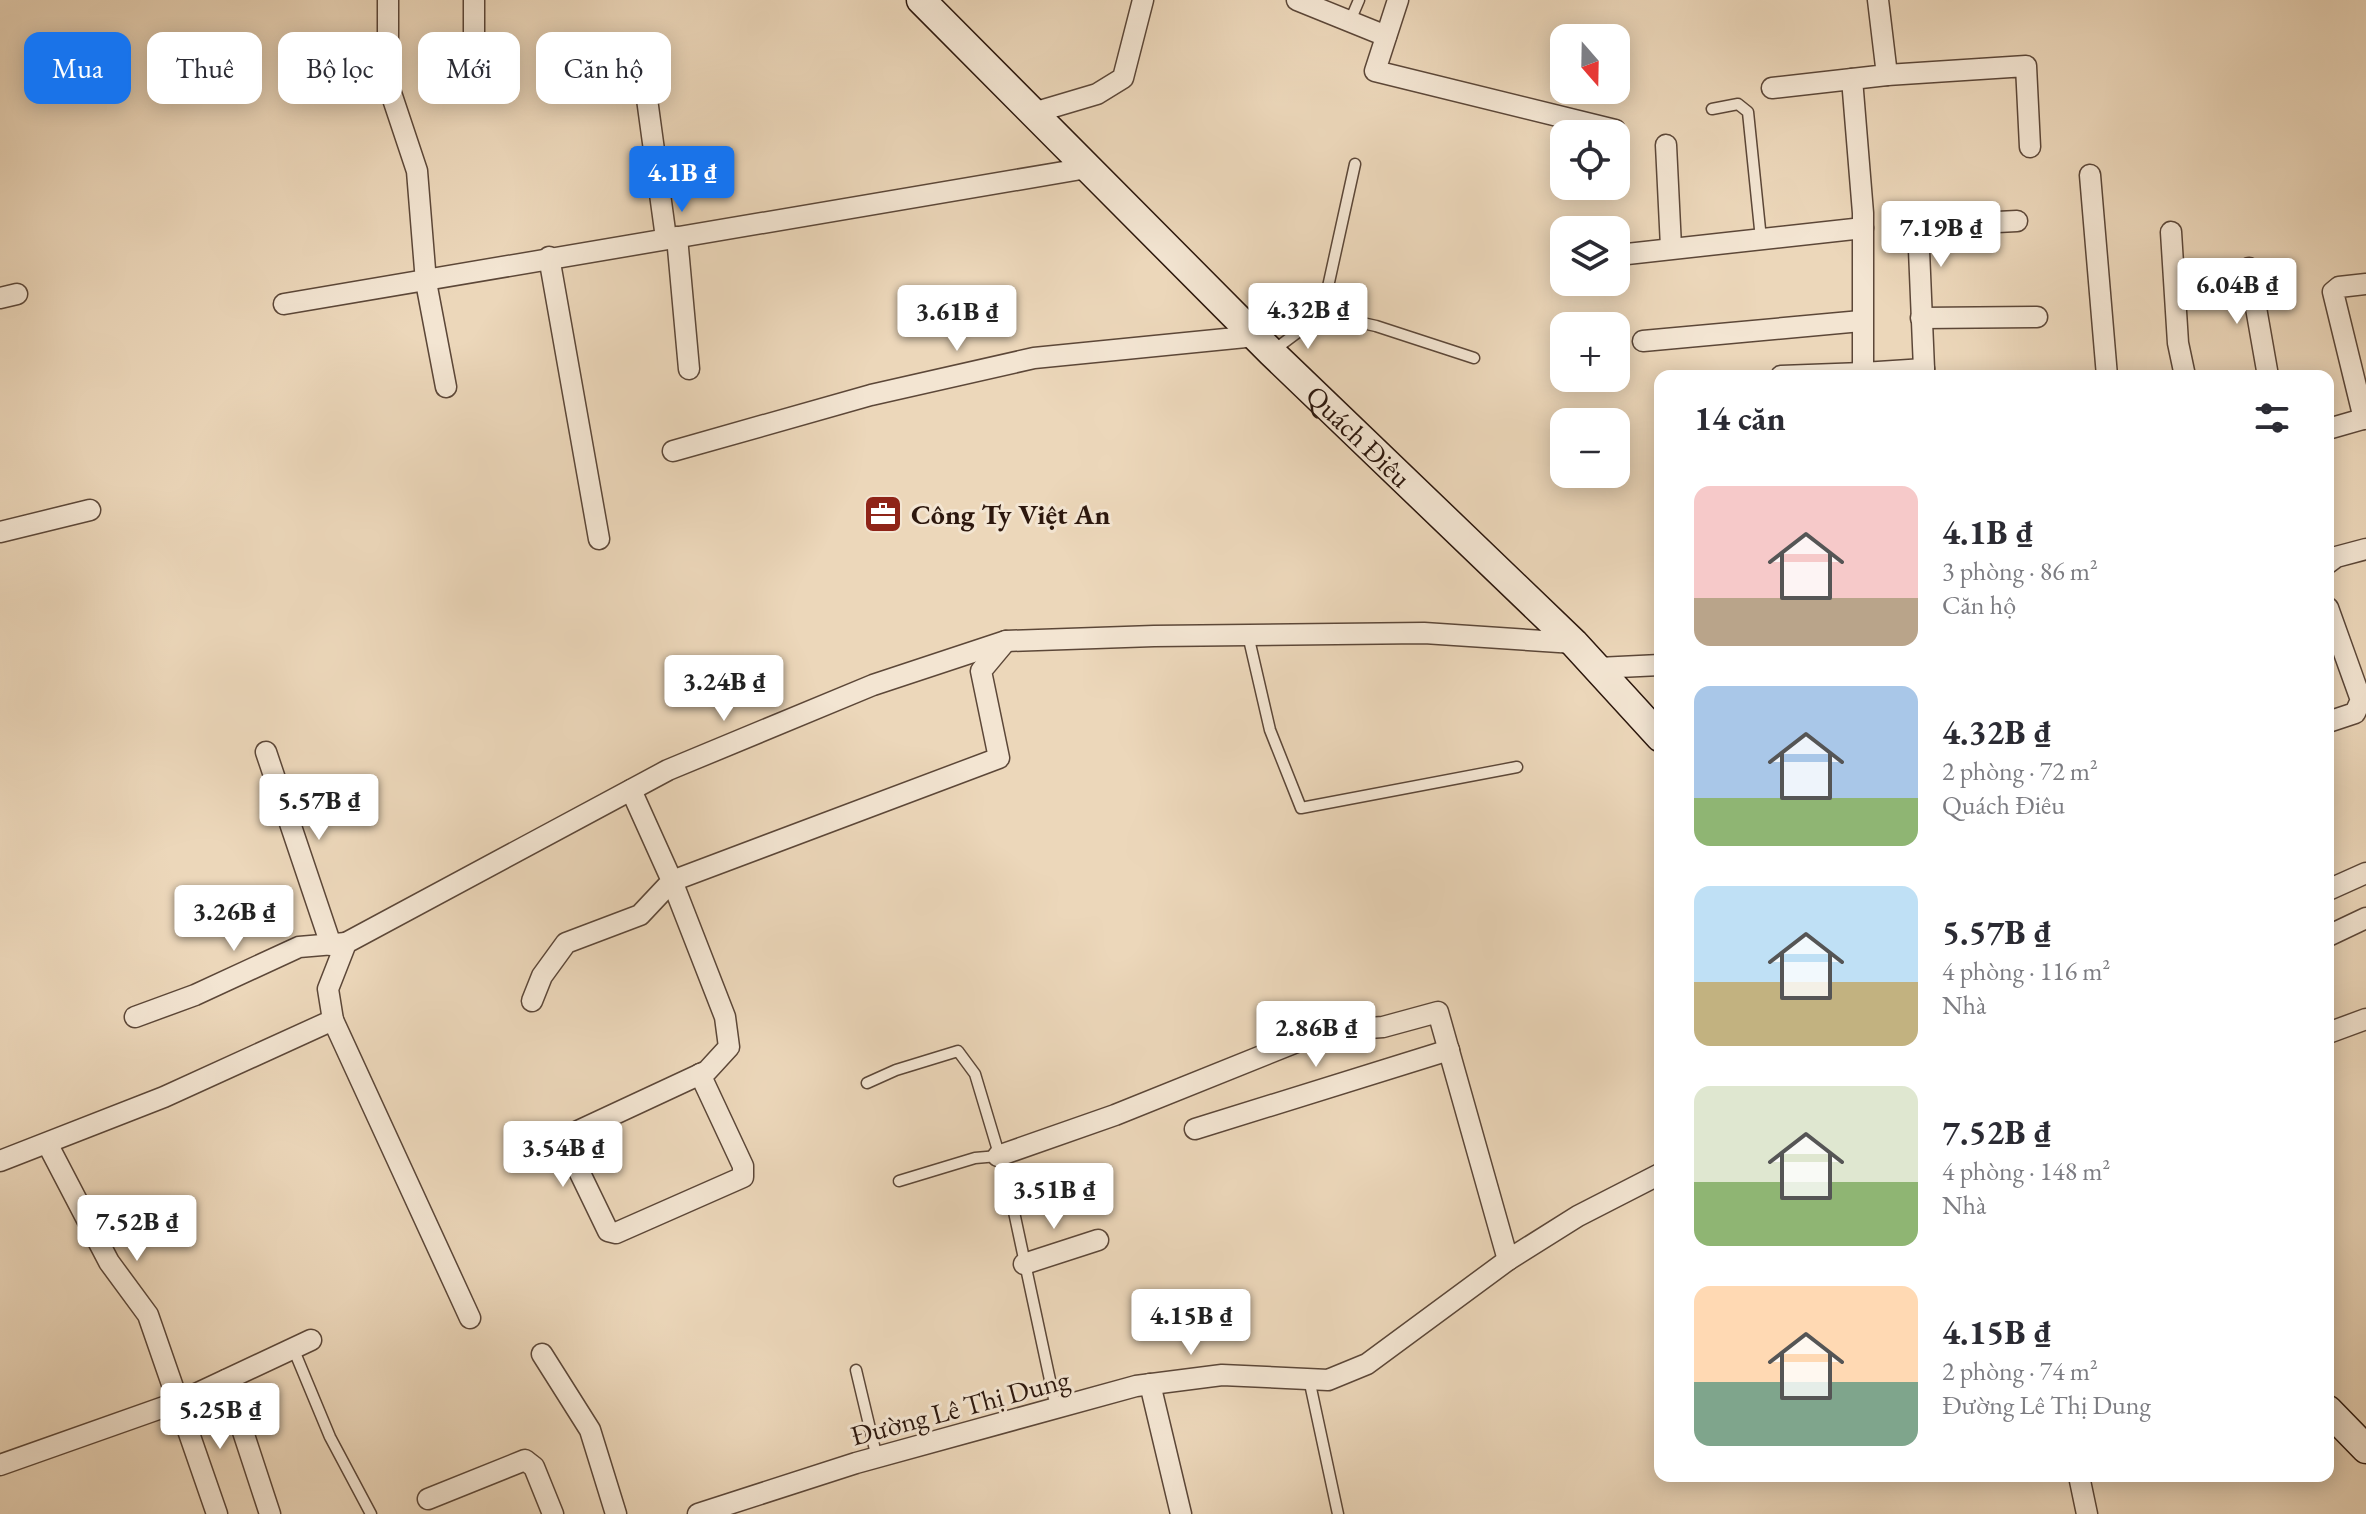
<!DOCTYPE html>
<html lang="vi">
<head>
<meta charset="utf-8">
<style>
	body { margin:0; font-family:"EB Garamond",serif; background:#f2f2f3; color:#2b2b33; height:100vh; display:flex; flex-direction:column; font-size:30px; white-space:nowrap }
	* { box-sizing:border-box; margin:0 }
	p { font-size:26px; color:#7c7c81 }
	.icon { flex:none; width:44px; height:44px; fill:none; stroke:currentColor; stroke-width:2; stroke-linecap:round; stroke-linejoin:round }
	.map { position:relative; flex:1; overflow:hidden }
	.sheet { position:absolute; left:1654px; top:370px; width:680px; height:1112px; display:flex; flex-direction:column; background:#fff; border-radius:16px; box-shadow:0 4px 20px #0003 }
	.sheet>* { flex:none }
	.guide { position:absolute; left:24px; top:32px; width:760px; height:72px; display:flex; gap:16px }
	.needle { width:52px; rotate:160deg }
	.fabs { position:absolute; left:1550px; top:24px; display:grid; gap:16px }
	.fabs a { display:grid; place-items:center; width:80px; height:80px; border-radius:16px; background:#fff; box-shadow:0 4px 20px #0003; font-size:40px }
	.price { position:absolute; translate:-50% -68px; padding:0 18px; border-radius:8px; background:#fff; color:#222; font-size:26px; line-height:52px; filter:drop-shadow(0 2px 4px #0008) }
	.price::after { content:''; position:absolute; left:50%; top:48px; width:24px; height:18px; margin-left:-12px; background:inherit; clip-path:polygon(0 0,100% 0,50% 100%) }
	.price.active { background:#1a73e8; color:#fff }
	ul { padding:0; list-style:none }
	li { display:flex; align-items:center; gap:24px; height:200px; padding:0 40px }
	li span { display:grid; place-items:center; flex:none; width:224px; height:160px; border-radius:16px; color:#555 }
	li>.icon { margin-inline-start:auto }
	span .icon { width:96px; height:96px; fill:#fffc; stroke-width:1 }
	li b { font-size:34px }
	h2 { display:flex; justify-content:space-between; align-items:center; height:96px; padding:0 40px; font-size:34px }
	.pill { padding:0 28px; border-radius:16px; background:#fff; box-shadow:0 4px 20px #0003; font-size:28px; line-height:72px }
	.pill.active { background:#1a73e8; color:#fff }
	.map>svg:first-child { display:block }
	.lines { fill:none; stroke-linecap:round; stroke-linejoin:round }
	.service-casing { stroke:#5c4738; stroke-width:13 }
	.minor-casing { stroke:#5c4738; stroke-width:23 }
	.secondary-casing { stroke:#2c170d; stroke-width:31 }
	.service { stroke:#f3e5d2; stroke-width:10 }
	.minor { stroke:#f3e5d2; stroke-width:20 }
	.secondary { stroke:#f3e5d2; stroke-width:28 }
	.labels { text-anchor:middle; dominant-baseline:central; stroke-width:6; stroke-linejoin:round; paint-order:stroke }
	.street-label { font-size:28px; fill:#2c170d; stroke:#f3e5d2 }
	.poi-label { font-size:28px; font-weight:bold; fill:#2c170d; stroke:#f3e5d2; text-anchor:start }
</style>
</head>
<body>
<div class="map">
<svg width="2366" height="1514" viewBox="0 0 2366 1514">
	<rect width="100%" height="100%" fill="#ecd7ba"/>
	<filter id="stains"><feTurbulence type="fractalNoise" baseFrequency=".0025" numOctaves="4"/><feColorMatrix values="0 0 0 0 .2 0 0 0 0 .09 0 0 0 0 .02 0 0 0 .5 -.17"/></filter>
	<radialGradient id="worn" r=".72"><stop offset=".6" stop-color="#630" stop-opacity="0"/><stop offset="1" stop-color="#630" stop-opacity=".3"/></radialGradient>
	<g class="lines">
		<defs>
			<g id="service">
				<polyline points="1350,21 1359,0"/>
				<polyline points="1712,109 1738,104 1748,112 1761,239"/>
				<polyline points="1322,314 1355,164"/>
				<polyline points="1274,350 1322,314 1376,326 1474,358"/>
				<polyline points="1248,635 1270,730 1301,808 1517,767"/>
				<polyline points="867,1083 896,1070 958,1051 975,1074 1008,1184 1056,1408"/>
				<polyline points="899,1181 975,1158 998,1156"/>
				<polyline points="293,1348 330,1437 371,1514"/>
				<polyline points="856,1370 877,1458"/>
				<polyline points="1309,1379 1338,1514"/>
			</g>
			<g id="minor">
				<polyline points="388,0 388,84 417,171 426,282 446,387"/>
				<polyline points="1297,0 1386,36"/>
				<polyline points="1398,0 1375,71 1615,130"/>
				<polyline points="1878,0 1887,75 1852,79 1863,213 1863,373 1924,369 1924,376"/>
				<polyline points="474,44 474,0"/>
				<polyline points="641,55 666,238"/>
				<polyline points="1887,75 2026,66 2030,147"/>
				<polyline points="1772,88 1852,79"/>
				<polyline points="1033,113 1097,94 1123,78 1143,0"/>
				<polyline points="1666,145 1671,247"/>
				<polyline points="2090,175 2107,376"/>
				<polyline points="2171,232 2178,343 2185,376"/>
				<polyline points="677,237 689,369"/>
				<polyline points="1618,255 1863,228"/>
				<polyline points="549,257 599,539"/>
				<polyline points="2249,268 2268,376"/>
				<polyline points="0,298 17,294"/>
				<polyline points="284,304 1087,168"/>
				<polyline points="1921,318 2037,317"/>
				<polyline points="1643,341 1861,321"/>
				<polyline points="1924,369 1918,226 2017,221"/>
				<polyline points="1781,376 1863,373"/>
				<polyline points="2364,419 2333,292 2339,287 2366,284"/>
				<polyline points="2328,429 2366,418"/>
				<polyline points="673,451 871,395 1034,358 1256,336"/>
				<polyline points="0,532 90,510"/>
				<polyline points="2328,563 2336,557 2366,549"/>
				<polyline points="2328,608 2361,700 2355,713 2328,722"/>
				<polyline points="1598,668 1660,665"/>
				<polyline points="266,752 331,945"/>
				<polyline points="2328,890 2366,873"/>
				<polyline points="2328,936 2366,918"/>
				<polyline points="532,1001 542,976 566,943 640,915 672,881 631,790"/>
				<polyline points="135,1017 195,995 299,947 346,943"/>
				<polyline points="333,1020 470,1318"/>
				<polyline points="2328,1033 2366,1019"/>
				<polyline points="1195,1129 1449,1050"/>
				<polyline points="563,1138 608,1231 616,1233 743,1177 743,1166 700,1074"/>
				<polyline points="48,1145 109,1262 148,1315 217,1514"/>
				<polyline points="533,1152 707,1071 729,1047 725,1017 672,881 999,758 981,671 1006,641"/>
				<polyline points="998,1156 1115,1115 1324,1031 1383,1027 1438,1012 1508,1260"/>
				<polyline points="0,1161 164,1097 333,1020 328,989 346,943 668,770 873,685 1006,641 1154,636 1424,633 1574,643"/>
				<polyline points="1024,1264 1098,1240"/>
				<polyline points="542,1354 590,1430 616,1514"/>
				<polyline points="226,1380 270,1514"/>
				<polyline points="1150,1384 1181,1514"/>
				<polyline points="0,1465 181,1401 311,1340"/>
				<polyline points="2079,1476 2087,1514"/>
				<polyline points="428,1499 525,1460 534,1467 553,1514"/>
				<polyline points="698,1514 856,1463 1136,1386 1222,1375 1328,1380 1367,1364 1508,1260 1578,1216 1660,1174"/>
			</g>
			<g id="secondary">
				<path id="s1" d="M921,0L1271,352L1574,643L1660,737"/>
				<polyline points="2328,1410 2366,1449"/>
			</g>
		</defs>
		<use href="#service" class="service-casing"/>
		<use href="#minor" class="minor-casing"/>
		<use href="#secondary" class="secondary-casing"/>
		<use href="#service" class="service"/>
		<use href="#minor" class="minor"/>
		<use href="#secondary" class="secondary"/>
	</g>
	<defs>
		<symbol id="office-square" viewBox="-11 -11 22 22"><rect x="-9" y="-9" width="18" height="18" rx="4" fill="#8f2418" stroke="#f3e5d2"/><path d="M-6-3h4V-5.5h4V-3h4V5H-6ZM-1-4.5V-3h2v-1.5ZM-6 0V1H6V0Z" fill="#fff"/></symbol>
	</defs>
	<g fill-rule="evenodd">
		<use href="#office-square" x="861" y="492" width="44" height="44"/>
	</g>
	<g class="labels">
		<g class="street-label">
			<text stroke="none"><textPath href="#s1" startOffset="618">Quách Điêu</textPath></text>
			<text transform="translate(960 1407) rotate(-15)">Đường Lê Thị Dung</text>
		</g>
		<g class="poi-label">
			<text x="911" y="514">Công Ty Việt An</text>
		</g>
	</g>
	<rect width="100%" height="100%" filter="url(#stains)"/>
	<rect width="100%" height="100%" fill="url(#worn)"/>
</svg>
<div class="fabs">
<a><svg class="needle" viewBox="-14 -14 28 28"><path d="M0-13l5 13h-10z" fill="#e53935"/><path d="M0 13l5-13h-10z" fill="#7c7c81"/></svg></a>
<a><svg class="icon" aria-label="locate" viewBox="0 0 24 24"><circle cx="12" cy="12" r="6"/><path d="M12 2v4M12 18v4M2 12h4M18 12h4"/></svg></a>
<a><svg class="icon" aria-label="layers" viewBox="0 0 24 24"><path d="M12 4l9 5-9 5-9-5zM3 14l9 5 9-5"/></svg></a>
<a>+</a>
<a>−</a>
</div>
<b class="price active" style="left:682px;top:214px">4.1B ₫</b>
<b class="price" style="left:1941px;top:269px">7.19B ₫</b>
<b class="price" style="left:2237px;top:326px">6.04B ₫</b>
<b class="price" style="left:1308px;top:351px">4.32B ₫</b>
<b class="price" style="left:957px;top:353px">3.61B ₫</b>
<b class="price" style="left:724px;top:723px">3.24B ₫</b>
<b class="price" style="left:319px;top:842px">5.57B ₫</b>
<b class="price" style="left:234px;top:953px">3.26B ₫</b>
<b class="price" style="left:1316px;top:1069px">2.86B ₫</b>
<b class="price" style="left:563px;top:1189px">3.54B ₫</b>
<b class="price" style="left:1054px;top:1231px">3.51B ₫</b>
<b class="price" style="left:137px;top:1263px">7.52B ₫</b>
<b class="price" style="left:1191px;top:1357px">4.15B ₫</b>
<b class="price" style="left:220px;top:1451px">5.25B ₫</b>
<div class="guide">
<a class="pill active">Mua</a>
<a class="pill">Thuê</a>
<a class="pill">Bộ lọc</a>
<a class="pill">Mới</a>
<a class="pill">Căn hộ</a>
</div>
<section class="sheet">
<h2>14 căn<svg class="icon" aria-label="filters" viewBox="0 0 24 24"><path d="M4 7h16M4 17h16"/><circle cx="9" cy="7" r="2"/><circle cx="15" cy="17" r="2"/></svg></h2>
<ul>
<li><span style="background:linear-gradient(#f6c9c9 70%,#b9a48a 0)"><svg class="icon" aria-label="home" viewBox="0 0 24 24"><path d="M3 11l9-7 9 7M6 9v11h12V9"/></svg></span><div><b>4.1B ₫</b><p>3 phòng · 86 m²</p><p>Căn hộ</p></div></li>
<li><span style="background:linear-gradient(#a9c7e8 70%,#8fb573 0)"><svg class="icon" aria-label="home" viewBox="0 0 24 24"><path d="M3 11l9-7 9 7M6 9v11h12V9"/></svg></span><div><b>4.32B ₫</b><p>2 phòng · 72 m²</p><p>Quách Điêu</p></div></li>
<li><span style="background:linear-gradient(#bfe0f5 60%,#c2b280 0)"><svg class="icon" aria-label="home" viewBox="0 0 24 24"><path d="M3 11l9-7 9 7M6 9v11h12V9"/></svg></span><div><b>5.57B ₫</b><p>4 phòng · 116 m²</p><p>Nhà</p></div></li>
<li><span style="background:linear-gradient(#dfe7d0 60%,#8fb573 0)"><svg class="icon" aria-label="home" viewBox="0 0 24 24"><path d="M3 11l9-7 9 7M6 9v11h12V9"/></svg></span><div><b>7.52B ₫</b><p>4 phòng · 148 m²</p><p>Nhà</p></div></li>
<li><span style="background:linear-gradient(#ffd9b3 60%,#7fa58c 0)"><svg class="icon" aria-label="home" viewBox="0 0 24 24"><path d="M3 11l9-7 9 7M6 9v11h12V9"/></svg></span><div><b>4.15B ₫</b><p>2 phòng · 74 m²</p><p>Đường Lê Thị Dung</p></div></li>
</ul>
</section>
</div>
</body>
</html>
